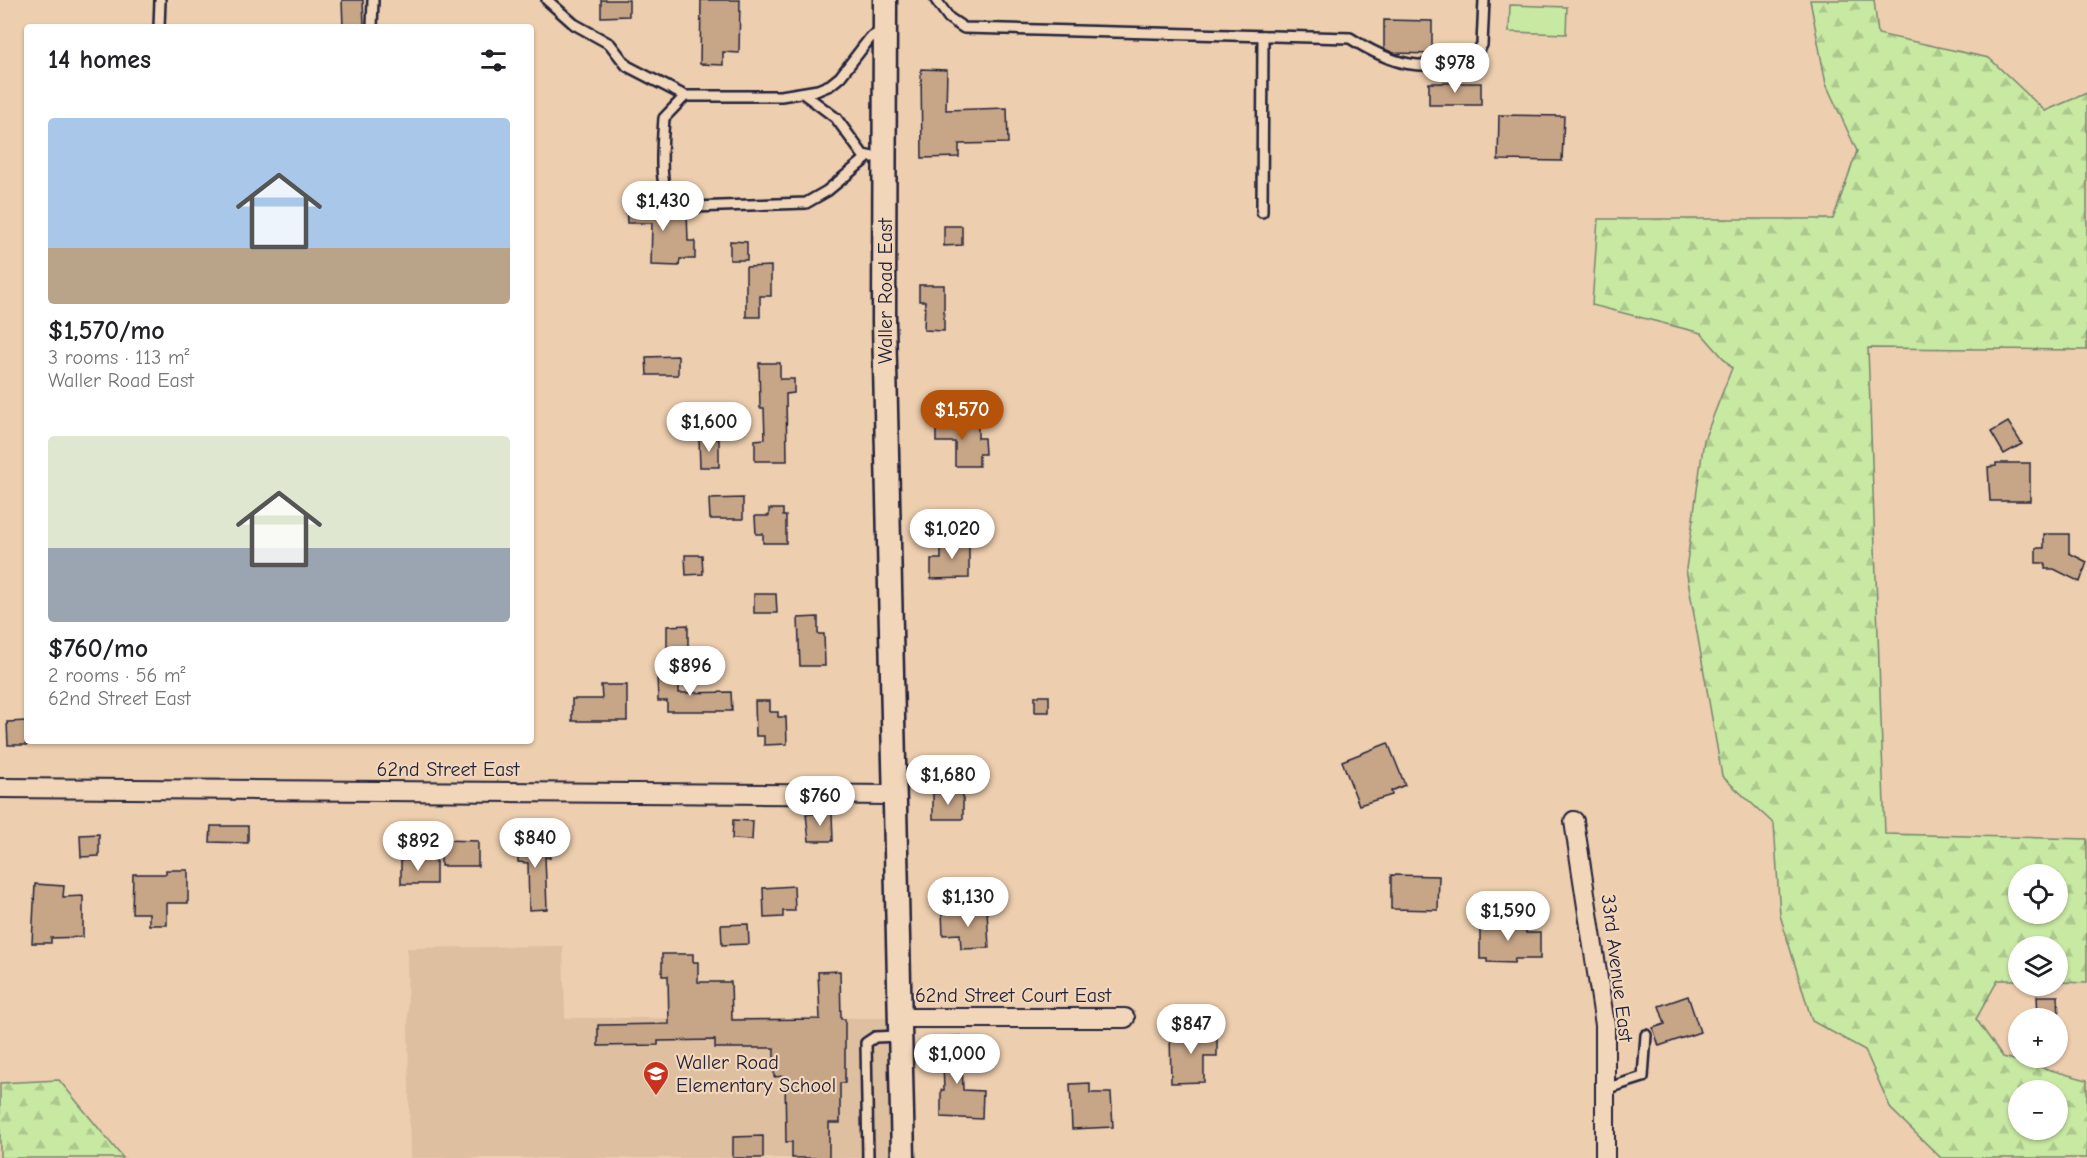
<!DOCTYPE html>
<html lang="en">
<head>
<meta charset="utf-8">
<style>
	body { margin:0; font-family:"Comic Neue",sans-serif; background:#f2f2f2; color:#202124; height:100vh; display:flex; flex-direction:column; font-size:22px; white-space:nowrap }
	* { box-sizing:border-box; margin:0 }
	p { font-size:20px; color:#757577 }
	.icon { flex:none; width:33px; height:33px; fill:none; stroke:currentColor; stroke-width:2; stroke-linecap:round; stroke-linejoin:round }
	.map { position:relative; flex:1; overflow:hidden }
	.sheet { position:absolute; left:24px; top:24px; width:510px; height:720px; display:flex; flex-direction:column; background:#fff; border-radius:6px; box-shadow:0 2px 4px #0004 }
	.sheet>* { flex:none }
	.tools { position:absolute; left:2008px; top:864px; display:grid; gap:12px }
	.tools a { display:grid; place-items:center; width:60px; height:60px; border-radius:50%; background:#fff; box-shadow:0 2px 4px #0004; font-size:30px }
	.price { position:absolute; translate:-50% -51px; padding:0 14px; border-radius:21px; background:#fff; color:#222; font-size:20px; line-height:39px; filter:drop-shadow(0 2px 3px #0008) }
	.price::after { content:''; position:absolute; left:50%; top:36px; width:18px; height:14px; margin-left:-9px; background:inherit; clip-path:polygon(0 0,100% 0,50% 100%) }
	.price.selected { background:#b45309; color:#fff }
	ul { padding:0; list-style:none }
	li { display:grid; align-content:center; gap:12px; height:318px; padding:0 24px }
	li span { display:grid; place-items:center; height:186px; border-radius:6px; color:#555 }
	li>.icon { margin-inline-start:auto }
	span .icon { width:108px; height:108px; fill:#fffc; stroke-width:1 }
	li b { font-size:26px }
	h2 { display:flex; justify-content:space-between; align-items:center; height:72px; padding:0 24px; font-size:26px }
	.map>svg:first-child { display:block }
	.built { fill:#debfa0 }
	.green { fill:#c8e9a2; stroke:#75866e; stroke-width:1.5 }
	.forest { fill:url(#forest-firs); stroke:#75866e; stroke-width:1.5; fill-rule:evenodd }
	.building { fill:#c7a587; stroke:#22223b; stroke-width:1.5 }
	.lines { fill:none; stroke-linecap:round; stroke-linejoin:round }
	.service-casing { stroke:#22223b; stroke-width:14 }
	.minor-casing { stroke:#22223b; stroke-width:22 }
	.tertiary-casing { stroke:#22223b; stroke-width:27 }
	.service { stroke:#f2d6b9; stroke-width:9 }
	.minor { stroke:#f2d6b9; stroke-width:18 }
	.tertiary { stroke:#f2d6b9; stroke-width:22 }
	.labels { text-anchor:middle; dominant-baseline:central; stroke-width:4.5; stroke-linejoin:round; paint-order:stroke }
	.street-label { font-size:20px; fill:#22223b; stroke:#f2d6b9 }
	.poi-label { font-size:20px; fill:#22223b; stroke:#f2d6b9; text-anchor:start }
</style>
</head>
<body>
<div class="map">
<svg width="2087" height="1158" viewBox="0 0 2087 1158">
	<defs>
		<pattern id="forest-firs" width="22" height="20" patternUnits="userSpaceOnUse" patternTransform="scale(1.5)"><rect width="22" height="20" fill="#c8e9a2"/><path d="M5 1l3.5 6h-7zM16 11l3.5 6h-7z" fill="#acc88c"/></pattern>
	</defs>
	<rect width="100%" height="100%" fill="#edceae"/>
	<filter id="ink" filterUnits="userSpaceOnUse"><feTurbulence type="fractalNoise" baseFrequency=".0167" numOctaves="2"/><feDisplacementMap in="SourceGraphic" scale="12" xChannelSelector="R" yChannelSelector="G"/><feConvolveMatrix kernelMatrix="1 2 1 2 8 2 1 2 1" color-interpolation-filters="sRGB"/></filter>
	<g filter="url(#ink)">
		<polygon class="built" points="563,946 565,1018 901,1018 903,1158 410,1158 407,948"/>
		<polygon class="green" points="1510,5 1567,7 1566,34 1509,32"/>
		<g class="forest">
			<path d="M1810,0H1874L1878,34L1989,58L2045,111L2087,93V350L1868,348L1885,834L2087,839V983L2058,982V946H2019V980H1998L1976,1019L2003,1057L2087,1080V1158H1941L1891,1109L1865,1050L1812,1021L1780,915L1774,824L1722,776L1686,569L1704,440L1732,368L1701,333L1592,305L1598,219H1833L1857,151L1826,84ZM2019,874H2058V914H2019ZM2019,1090H2058V1130H2019Z"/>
			<polygon points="59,1080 123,1158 0,1158 0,1083"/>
		</g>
		<g class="building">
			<polygon points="342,0 363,0 364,27 343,27"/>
			<polygon points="601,0 629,0 629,16 601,17"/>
			<polygon points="701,0 740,0 739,53 723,52 723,65 700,64"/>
			<polygon points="1384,20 1432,21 1432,54 1394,53 1384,49"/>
			<polygon points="921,69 947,70 946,110 1007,108 1008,143 959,144 959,157 922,158"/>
			<rect x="1429" y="83" width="52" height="22"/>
			<polygon points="1499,115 1564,116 1562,161 1498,160"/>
			<polygon points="657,198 657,211 687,212 688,241 695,241 695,259 680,259 679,266 651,265 652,223 627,223 626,199"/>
			<polygon points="944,226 962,226 962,245 944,246"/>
			<polygon points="730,241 747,242 747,260 730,260"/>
			<polygon points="771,266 771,296 760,296 760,317 746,317 746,267"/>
			<polygon points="919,285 944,285 944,331 924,330 925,301 919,301"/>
			<polygon points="678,356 678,375 647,375 646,357"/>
			<polygon points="759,363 780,363 780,379 794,379 794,393 786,394 787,461 755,461 755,440 765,439 764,408 760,408"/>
			<polygon points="936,420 960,420 960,424 978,423 978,438 984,438 985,454 979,454 979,466 955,466 955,442 936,442"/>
			<polygon points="2008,422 2022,444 2004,454 1991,432"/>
			<polygon points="699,439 719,439 719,467 700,467"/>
			<polygon points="1996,463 2030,463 2030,501 1990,501 1988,467 1996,466"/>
			<polygon points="743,498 743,519 710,519 709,499"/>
			<polygon points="769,509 783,509 783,516 786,516 786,543 763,543 763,534 756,534 755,516 769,516"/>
			<polygon points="2044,534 2069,534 2069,553 2087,562 2080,582 2054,569 2045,569 2045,563 2036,563 2036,548 2044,548"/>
			<polygon points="941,539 969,539 969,578 931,579 931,559 941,559"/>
			<polygon points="685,555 702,555 703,574 686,575"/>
			<polygon points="754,594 776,594 777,613 754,613"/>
			<polygon points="818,617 818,634 824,634 825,666 800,666 798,618"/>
			<polygon points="688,625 688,657 667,657 667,626"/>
			<polygon points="657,673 679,673 679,693 731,692 732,711 667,711 667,701 658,701"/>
			<polygon points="601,685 627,685 627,721 572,721 572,699 602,699"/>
			<rect x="1035" y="696" width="14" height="16"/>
			<polygon points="755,701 770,701 770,712 778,712 778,717 786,717 787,744 764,745 764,736 756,736"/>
			<polygon points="27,721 27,745 8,745 7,722"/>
			<polygon points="1388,743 1405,785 1391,791 1392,795 1359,805 1342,761"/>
			<polygon points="933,793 963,794 963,819 933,819"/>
			<polygon points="832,813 833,841 809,841 806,814"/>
			<polygon points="733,820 753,821 752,840 732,839"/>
			<polygon points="211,826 248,826 248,843 210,842"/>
			<polygon points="99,834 99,856 81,857 80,835"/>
			<polygon points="518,838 550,839 550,858 545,857 547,909 529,910 528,863 518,862"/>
			<polygon points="441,840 478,841 478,866 441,866"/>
			<rect x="401" y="860" width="35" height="24"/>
			<polygon points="166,870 188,870 188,903 167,903 167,925 149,925 149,913 132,913 133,874 166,874"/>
			<polygon points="1391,875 1439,876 1438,910 1391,909"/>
			<polygon points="35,884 64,886 63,897 83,896 83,937 51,938 51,943 32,943"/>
			<polygon points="794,886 795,911 783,911 783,917 764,918 763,888"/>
			<polygon points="987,910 989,948 961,949 960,934 943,935 942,912"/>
			<polygon points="1480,922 1526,922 1526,933 1540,933 1540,959 1515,959 1514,963 1487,962 1487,959 1480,959"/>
			<polygon points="748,924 749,944 722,945 721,925"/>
			<polygon points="662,954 693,954 693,962 698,962 698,982 731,982 732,1020 820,1019 818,972 840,971 841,1019 845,1019 845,1083 840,1083 840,1123 829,1123 829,1158 792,1158 792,1142 786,1142 785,1076 774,1077 774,1048 715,1048 715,1040 658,1041 658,1045 598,1046 598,1025 669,1024 668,976 662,976"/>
			<polygon points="1688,996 1700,1032 1659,1046 1653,1028 1665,1024 1659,1006"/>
			<polygon points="2037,996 2058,996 2059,1018 2038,1018"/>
			<polygon points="1217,1031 1217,1057 1204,1057 1204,1082 1171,1083 1170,1032"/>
			<polygon points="961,1036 963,1090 983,1091 982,1119 941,1117 941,1090 944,1090 942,1037"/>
			<polygon points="1090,1083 1090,1093 1111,1093 1113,1127 1072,1129 1070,1084"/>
			<polygon points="763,1136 763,1158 733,1158 733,1137"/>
		</g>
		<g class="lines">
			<defs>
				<g id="service">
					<polyline points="547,0 574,24 610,44 627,66 685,96 781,96 818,90 830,85 840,77 870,38 883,30"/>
					<path d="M936,0L949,18L964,28L1350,38C1394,66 1420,71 1471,60L1482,45L1484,0"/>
					<polyline points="159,27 160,0"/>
					<polyline points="372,27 373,0"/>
					<polyline points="804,94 836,118 863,155 873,157"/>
					<path d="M685,96L664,118C663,134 659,176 666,190C672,201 684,204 694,207L806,203L827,191L868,157"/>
					<polyline points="1262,212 1263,36"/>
					<polyline points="1605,1089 1643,1077 1646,1035"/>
					<polyline points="868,1158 866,1043 875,1037 899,1036"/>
				</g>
				<g id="minor">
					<polyline points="0,788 895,795"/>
					<polyline points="1574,821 1605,1025 1605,1158"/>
					<polyline points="901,1018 1125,1018"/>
				</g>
				<polyline id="tertiary" points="885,0 884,322 903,1158"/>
			</defs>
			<use href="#service" class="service-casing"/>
			<use href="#minor" class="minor-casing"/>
			<use href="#tertiary" class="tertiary-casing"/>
			<use href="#service" class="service"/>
			<use href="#minor" class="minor"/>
			<use href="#tertiary" class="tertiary"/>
		</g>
	</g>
	<defs>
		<symbol id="school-pin" viewBox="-11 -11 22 30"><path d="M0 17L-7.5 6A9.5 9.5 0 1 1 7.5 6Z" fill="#c8321e" stroke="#f2d6b9"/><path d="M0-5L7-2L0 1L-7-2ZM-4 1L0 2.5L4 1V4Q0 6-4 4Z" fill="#fff"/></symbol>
	</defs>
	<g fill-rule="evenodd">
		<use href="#school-pin" x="641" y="1059" width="30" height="40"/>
	</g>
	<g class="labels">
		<g class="street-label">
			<text transform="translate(885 291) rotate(-90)">Waller Road East</text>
			<text x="448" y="769">62nd Street East</text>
			<text transform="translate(1617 968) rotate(83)">33rd Avenue East</text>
			<text x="1013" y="995">62nd Street Court East</text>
		</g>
		<g class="poi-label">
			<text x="676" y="1062">Waller Road<tspan x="676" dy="23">Elementary School</tspan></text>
		</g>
	</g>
</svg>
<div class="tools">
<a><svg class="icon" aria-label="locate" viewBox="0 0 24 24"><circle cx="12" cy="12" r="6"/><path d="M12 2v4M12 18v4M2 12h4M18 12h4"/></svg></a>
<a><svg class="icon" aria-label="layers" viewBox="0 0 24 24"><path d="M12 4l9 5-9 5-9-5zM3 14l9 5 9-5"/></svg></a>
<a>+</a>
<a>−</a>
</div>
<b class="price" style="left:1455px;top:94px">$978</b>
<b class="price" style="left:663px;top:232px">$1,430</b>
<b class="price selected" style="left:962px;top:441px">$1,570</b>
<b class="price" style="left:709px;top:453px">$1,600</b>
<b class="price" style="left:952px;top:560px">$1,020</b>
<b class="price" style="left:690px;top:697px">$896</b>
<b class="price" style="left:948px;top:806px">$1,680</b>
<b class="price" style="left:820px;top:827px">$760</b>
<b class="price" style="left:535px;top:869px">$840</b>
<b class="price" style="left:418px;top:872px">$892</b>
<b class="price" style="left:968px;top:928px">$1,130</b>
<b class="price" style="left:1508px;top:942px">$1,590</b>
<b class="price" style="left:1191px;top:1055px">$847</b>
<b class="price" style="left:957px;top:1085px">$1,000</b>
<section class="sheet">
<h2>14 homes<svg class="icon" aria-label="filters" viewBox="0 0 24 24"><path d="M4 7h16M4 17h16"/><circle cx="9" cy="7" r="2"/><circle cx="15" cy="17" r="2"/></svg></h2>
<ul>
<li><span style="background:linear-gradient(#a9c7e8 70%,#b9a48a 0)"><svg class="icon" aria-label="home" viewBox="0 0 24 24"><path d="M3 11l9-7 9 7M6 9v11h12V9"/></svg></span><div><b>$1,570/mo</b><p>3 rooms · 113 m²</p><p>Waller Road East</p></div></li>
<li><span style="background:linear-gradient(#dfe7d0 60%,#9aa5b1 0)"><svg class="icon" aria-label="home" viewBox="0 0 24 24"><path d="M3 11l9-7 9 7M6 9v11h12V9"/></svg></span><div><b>$760/mo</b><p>2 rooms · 56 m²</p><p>62nd Street East</p></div></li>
</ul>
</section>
</div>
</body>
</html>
